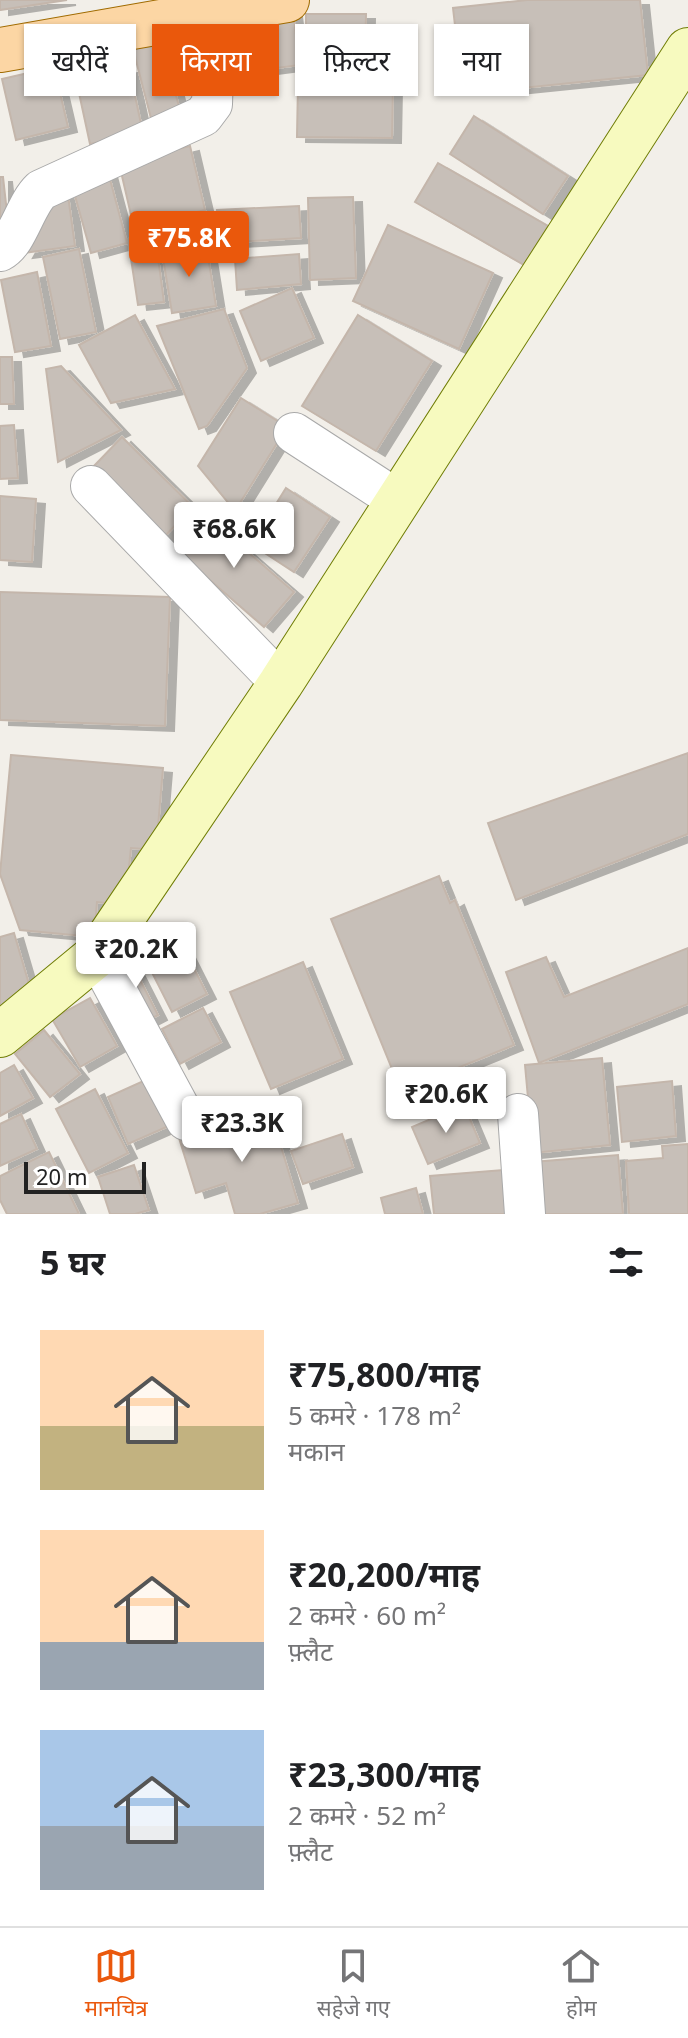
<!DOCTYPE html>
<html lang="hi">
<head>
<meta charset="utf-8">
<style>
	body { margin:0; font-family:"Noto Sans","Noto Sans Devanagari",sans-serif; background:#f2f2f2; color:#202124; height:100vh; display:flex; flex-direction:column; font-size:30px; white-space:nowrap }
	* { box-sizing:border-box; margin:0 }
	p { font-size:26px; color:#757577 }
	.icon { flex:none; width:44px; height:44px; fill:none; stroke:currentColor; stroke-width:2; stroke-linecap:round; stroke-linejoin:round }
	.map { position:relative; height:1214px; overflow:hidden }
	.drawer { display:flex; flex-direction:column; background:#fff; flex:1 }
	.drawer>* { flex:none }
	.top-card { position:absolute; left:24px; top:24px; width:640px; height:72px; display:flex; gap:16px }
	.scale { position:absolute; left:24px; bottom:20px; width:122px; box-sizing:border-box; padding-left:8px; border:4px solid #222; border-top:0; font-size:22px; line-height:28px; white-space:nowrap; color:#222; -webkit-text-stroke:6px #fff; paint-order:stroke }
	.price { position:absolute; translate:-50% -68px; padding:0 18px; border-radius:8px; background:#fff; color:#222; font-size:26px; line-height:52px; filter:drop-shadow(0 2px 4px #0008) }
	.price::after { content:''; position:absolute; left:50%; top:48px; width:24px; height:18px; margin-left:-12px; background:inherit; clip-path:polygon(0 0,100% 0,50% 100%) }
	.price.on { background:#ea580c; color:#fff }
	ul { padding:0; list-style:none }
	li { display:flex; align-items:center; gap:24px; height:200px; padding:0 40px }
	li span { display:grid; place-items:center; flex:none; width:224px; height:160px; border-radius:0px; color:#555 }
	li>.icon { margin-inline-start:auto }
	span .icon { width:96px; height:96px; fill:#fffc; stroke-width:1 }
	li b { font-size:34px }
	h2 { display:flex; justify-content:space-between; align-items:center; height:96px; padding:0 40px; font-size:34px }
	.tag { padding:0 28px; border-radius:0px; background:#fff; box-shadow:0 2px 6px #0004; font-size:28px; line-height:72px }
	.tag.on { background:#ea580c; color:#fff }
	.tab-bar { display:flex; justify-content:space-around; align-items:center; height:112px; border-top:2px solid #e0e0e0; background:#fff; font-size:22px; color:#757577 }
	.tab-bar a { display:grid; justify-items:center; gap:4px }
	.tab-bar .on { color:#ea580c }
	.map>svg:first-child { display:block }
	.building { fill:#c7bfb8; stroke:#c4b6ab; stroke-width:2; filter:url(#shadow) }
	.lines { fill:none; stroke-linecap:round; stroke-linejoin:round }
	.street-casing { stroke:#a9a9a9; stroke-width:42 }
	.secondary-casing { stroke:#707d05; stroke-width:46 }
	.primary-casing { stroke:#a06b00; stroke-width:46 }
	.street { stroke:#fff; stroke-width:40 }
	.secondary { stroke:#f7fabf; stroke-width:44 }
	.primary { stroke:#fcd6a4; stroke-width:44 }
</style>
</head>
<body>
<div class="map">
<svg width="688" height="1214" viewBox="0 0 688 1214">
	<defs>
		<filter id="shadow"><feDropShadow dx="9" dy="5" stdDeviation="0" flood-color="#0004"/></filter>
	</defs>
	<rect width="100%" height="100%" fill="#f2efe9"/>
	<g class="building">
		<polygon points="0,0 67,0 0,10"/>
		<polygon points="527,0 640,0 648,75 503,90 500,65 460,69 453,8"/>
		<polygon points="293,12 300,65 238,73 231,20"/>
		<polygon points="306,14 366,14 365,61 306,61"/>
		<polygon points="162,42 182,118 153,126 133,49"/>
		<polygon points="54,67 68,127 16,140 2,79"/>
		<polygon points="129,68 143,133 90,144 76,79"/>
		<polygon points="298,83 393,84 392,138 297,137"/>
		<polygon points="474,116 568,176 543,214 450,154"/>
		<polygon points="190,146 205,210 134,228 119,163"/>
		<polygon points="438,163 548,226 524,265 415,202"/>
		<polygon points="107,168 127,243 91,253 70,178"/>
		<polygon points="0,177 3,177 10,240 0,242"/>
		<polygon points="67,188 75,246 24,253 60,189"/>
		<polygon points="353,197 356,278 310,280 308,198"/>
		<polygon points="299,206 301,238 219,243 217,210"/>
		<polygon points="388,225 493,273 459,349 353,301"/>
		<polygon points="155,235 164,302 138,305 128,239"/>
		<polygon points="206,244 216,306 172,313 162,252"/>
		<polygon points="79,249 96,332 60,339 43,257"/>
		<polygon points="299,254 301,284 237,290 235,259"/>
		<polygon points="37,272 51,346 15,352 1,280"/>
		<polygon points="292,288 314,338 261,361 240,311"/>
		<polygon points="224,309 247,368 207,426 199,429 157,326"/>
		<polygon points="135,315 175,389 111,403 79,345"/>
		<polygon points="358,315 432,361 376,451 302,406"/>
		<polygon points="0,357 12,357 14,404 0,404"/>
		<polygon points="61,366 121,430 58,462 46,369"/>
		<polygon points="241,398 287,427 235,511 198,466"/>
		<polygon points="14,425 18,478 0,479 0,426"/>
		<polygon points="122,437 193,507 162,539 91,469"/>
		<polygon points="286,488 330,517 294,572 251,544"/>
		<polygon points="0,496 36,499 32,562 0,560"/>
		<polygon points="204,514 294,592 264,627 174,549"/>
		<polygon points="0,592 170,597 165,726 0,720"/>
		<polygon points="688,753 688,834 516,900 488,823"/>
		<polygon points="11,755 163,768 156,850 131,848 125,905 97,902 94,937 20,930 0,874"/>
		<polygon points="439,876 450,903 455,900 514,1045 401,1091 331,919"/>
		<polygon points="173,927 207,994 172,1012 138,945"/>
		<polygon points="14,933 31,991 0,1015 0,937"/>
		<polygon points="688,948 688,1004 539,1063 506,972 546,957 564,997"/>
		<polygon points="128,956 158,1015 143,1023 114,967"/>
		<polygon points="303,962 343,1059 271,1089 230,992"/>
		<polygon points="90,998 117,1046 80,1067 52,1019"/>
		<polygon points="203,1008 221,1042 180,1064 162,1029"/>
		<polygon points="44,1030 80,1074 50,1097 15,1054"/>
		<polygon points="602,1058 610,1145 533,1153 525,1065"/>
		<polygon points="14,1065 33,1098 0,1116 0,1073"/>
		<polygon points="150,1078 171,1125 128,1144 108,1097"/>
		<polygon points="672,1081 676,1136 622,1142 617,1087"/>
		<polygon points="95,1089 128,1153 89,1173 56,1109"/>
		<polygon points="464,1105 480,1143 428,1164 412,1127"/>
		<polygon points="270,1110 298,1203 260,1214 235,1214 226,1183 196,1193 179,1138"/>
		<polygon points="21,1114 37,1149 0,1166 0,1124"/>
		<polygon points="342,1134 353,1167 303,1184 291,1151"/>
		<polygon points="688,1144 688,1214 629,1214 626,1161 663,1158 662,1146"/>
		<polygon points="49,1152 79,1214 7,1214 0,1200 0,1176"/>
		<polygon points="618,1155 623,1214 537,1214 533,1162"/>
		<polygon points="134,1165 149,1210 135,1214 110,1214 98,1177"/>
		<polygon points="516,1169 520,1214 434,1214 430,1176"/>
		<polygon points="416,1188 423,1214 385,1214 381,1198"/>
	</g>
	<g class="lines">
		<defs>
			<g id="street">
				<path d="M0,251C18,242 25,205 41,190L203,116L212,104L215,11L219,0"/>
				<polyline points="294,433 399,501"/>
				<polyline points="91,486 281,683"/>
				<polyline points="97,955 186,1120"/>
				<polyline points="518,1114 525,1214"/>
			</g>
			<polyline id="secondary" points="0,1035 97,955 281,683 688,50"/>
			<polyline id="primary" points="0,50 287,0"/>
		</defs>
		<use href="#street" class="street-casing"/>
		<use href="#secondary" class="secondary-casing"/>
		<use href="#primary" class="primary-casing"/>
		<use href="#street" class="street"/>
		<use href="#secondary" class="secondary"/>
		<use href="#primary" class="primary"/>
	</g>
</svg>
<div class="scale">20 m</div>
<b class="price on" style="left:189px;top:279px">₹75.8K</b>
<b class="price" style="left:234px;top:570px">₹68.6K</b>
<b class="price" style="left:136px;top:990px">₹20.2K</b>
<b class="price" style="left:446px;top:1135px">₹20.6K</b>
<b class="price" style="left:242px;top:1164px">₹23.3K</b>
<div class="top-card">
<a class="tag">खरीदें</a>
<a class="tag on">किराया</a>
<a class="tag">फ़िल्टर</a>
<a class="tag">नया</a>
</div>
</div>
<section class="drawer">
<h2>5 घर<svg class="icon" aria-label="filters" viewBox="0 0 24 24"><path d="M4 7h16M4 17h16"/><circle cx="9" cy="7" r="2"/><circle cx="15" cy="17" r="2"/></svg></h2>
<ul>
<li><span style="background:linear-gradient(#ffd9b3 60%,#c2b280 0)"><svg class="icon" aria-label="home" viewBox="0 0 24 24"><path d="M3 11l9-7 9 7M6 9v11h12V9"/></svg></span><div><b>₹75,800/माह</b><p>5 कमरे · 178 m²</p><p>मकान</p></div></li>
<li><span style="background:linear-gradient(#ffd9b3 70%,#9aa5b1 0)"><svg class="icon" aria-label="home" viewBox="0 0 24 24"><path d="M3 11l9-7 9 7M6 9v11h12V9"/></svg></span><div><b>₹20,200/माह</b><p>2 कमरे · 60 m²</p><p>फ़्लैट</p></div></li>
<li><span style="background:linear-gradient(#a9c7e8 60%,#9aa5b1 0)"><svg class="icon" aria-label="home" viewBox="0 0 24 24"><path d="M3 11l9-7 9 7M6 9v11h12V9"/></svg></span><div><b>₹23,300/माह</b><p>2 कमरे · 52 m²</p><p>फ़्लैट</p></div></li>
</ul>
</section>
<nav class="tab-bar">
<a class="on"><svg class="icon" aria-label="map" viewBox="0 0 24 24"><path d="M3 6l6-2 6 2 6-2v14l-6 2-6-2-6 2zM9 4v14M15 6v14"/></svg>मानचित्र</a>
<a><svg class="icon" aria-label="saved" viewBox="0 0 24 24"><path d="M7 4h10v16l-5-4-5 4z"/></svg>सहेजे गए</a>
<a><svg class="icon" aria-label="home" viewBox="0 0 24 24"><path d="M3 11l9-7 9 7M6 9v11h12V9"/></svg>होम</a>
</nav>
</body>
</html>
